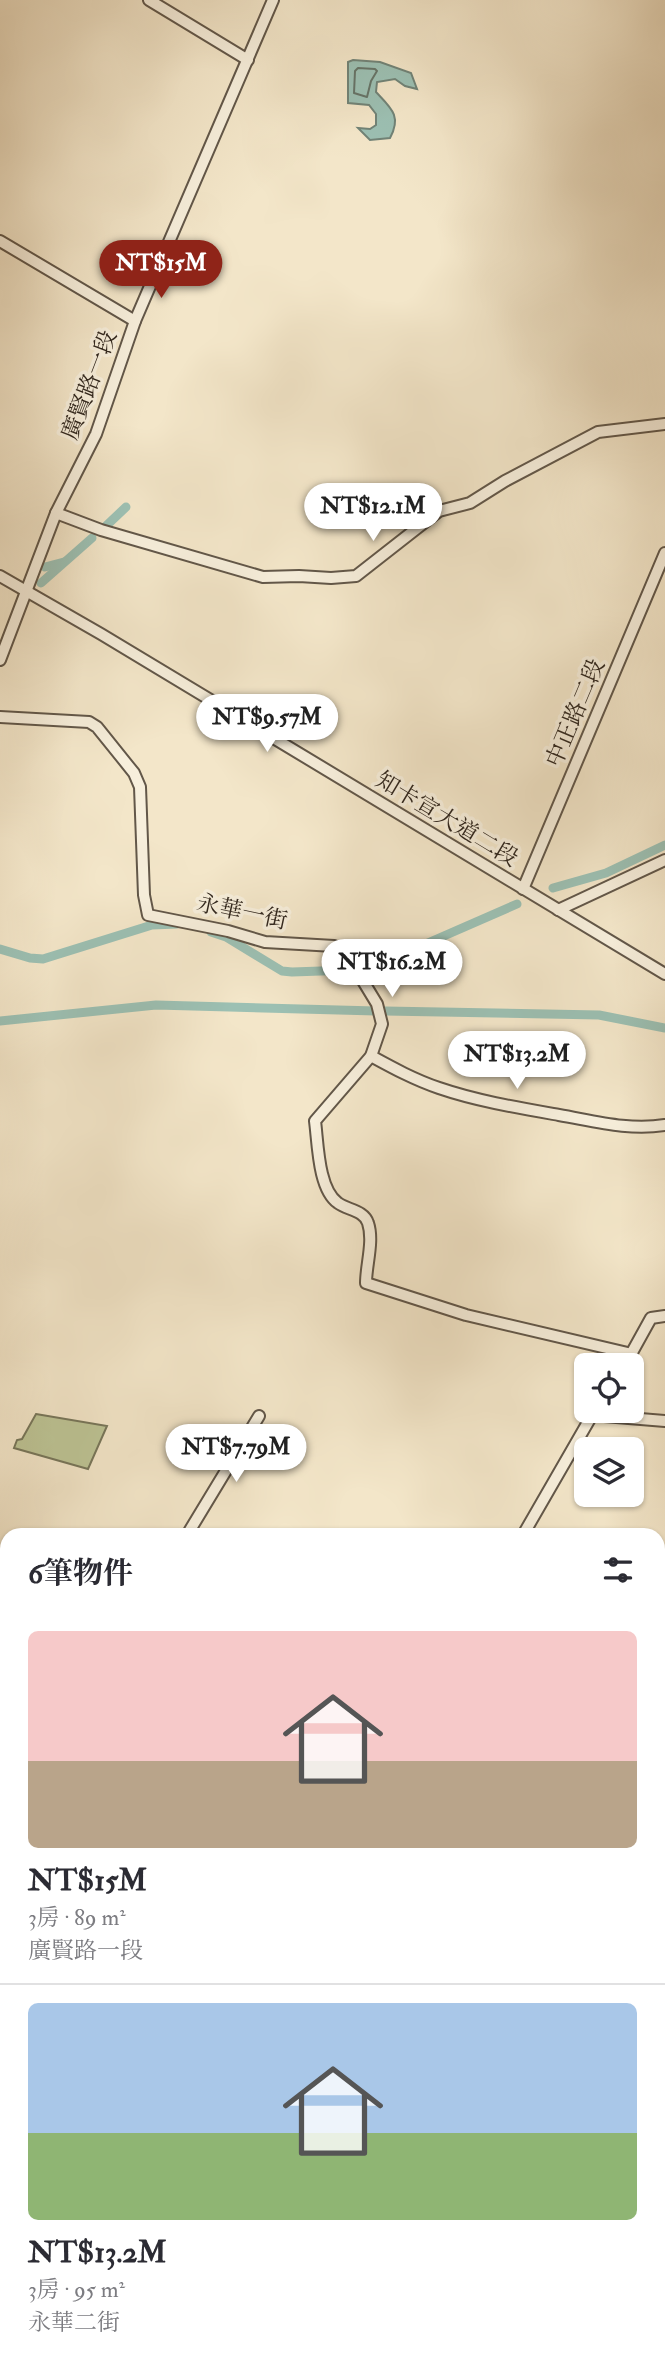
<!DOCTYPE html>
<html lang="zh-TW">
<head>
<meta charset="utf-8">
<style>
	body { margin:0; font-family:"IM FELL Double Pica","Noto Serif TC",serif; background:#f2f2f3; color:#2b2b33; height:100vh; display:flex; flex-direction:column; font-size:26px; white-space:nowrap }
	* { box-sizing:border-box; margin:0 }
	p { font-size:23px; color:#7c7c81 }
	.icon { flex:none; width:38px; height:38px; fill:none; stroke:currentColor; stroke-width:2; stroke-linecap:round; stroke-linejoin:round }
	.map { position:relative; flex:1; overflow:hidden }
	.panel { position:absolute; left:0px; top:1528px; width:665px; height:842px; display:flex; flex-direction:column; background:#fff; border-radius:21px 21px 0 0; box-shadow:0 2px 5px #0004 }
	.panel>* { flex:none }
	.buttons { position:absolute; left:574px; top:1353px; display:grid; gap:14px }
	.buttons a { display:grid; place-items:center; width:70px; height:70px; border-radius:10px; background:#fff; box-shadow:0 2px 5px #0004; font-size:35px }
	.price { position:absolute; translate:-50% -60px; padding:0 16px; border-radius:24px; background:#fff; color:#222; font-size:23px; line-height:46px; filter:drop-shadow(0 2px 4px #0008) }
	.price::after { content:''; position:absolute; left:50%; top:42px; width:21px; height:16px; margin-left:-10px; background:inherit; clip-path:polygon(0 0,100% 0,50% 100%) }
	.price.on { background:#8f2418; color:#fff }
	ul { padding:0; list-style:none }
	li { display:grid; align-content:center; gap:14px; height:371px; padding:0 28px }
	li+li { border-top:2px solid #e1e1e2 }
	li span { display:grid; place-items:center; height:217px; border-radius:10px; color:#555 }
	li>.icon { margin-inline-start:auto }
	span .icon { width:126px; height:126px; fill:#fffc; stroke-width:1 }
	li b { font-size:30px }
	h2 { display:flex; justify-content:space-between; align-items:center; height:84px; padding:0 28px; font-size:30px }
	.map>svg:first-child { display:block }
	.green { fill:#bdc495; stroke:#77765a; stroke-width:2 }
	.water { fill:#9cc0b3; stroke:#718377; stroke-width:2 }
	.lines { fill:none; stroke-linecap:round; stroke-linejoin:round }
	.shore { stroke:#667468; stroke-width:2 }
	.canal { stroke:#9cc0b3; stroke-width:9 }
	.minor-casing { stroke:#625749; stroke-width:14 }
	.minor { stroke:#f7efdc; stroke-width:10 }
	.labels { text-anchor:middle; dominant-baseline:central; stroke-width:7; stroke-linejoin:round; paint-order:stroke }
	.street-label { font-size:23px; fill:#31271e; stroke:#f7efdc }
</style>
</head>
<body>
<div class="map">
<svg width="665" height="2369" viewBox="0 0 665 2369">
	<rect width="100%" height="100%" fill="#f3e6c9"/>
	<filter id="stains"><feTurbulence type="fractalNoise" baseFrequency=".00286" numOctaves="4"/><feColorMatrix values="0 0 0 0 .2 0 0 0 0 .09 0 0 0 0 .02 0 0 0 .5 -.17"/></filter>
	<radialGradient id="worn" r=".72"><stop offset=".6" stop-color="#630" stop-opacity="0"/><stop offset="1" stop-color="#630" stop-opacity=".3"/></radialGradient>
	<polygon class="green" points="36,1414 107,1426 88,1469 14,1448 17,1440 22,1439"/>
	<path class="water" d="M353,60L380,62L411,73L417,89L405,86L395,79L377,82L376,92C391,108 402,116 390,138L370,140L358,128L370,129L376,125V114L369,105L348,103V62Z"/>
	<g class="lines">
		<polygon class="shore" points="358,68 375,69 377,71 371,81 367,97 354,93 355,71"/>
		<g class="canal">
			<polyline points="106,526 126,507"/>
			<polyline points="45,567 64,562"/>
			<polyline points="41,583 92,538"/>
			<polyline points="553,888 606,873 665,845"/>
			<polyline points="211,932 226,937 282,971 292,972 350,970"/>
			<polyline points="0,949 30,958 43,959 152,925 177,924"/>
			<polyline points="359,966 398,956 517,904"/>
			<polyline points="385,1011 599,1015 665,1028"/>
			<polyline points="0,1021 156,1005 376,1011"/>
		</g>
		<defs>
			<g id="minor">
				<polyline points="149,0 248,60"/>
				<polyline points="0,241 135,321"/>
				<polyline points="56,513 101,530 263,577 299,576 331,578 356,576 439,511 470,503 505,481 598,432 665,424"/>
				<polyline points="0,576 101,634 665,974"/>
				<polyline points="0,660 56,513 96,434 135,321 273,0"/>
				<path d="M0,717L89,722L97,727L134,773L140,787L144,895L148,915L228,931L265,942L334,946L346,953L377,1004L382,1024L371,1056L315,1121C318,1143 318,1189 338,1203C347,1210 364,1210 368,1223C374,1241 366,1265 366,1283L466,1315L632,1354"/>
				<polyline points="523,889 665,553"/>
				<polyline points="558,910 665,860"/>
				<path d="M371,1056C393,1068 415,1080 439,1088C477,1101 519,1108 559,1115C594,1121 629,1131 665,1125"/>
				<polyline points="625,1365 651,1318 665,1316"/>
				<polyline points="592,1415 665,1421"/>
				<polyline points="187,1535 259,1416"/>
				<polyline points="523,1535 595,1410"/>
				<polyline points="658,1721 665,1725"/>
				<polyline points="0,1723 7,1723"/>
				<polyline points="0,1811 7,1811"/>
				<polyline points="658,1876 665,1865"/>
				<polyline points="658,1884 665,1884"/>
				<polyline points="658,1984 665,1988"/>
				<polyline points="0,2051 7,2054"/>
				<polyline points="658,2266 665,2268"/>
				<polyline points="0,2333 7,2335"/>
				<polyline points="93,2362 113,2369"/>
				<polyline points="64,2369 67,2362"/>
				<polyline points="482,2369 485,2362"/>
			</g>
		</defs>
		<use href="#minor" class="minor-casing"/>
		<use href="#minor" class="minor"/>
	</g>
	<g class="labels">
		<g class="street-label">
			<text transform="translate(89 385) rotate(-69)">廣賢路一段</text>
			<text transform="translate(575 713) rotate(-67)">中正路二段</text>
			<text transform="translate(447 819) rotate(31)">知卡宣大道二段</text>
			<text transform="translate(242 912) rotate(12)">永華一街</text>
		</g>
	</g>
	<rect width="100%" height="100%" filter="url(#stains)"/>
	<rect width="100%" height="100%" fill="url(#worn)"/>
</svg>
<div class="buttons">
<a><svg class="icon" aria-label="locate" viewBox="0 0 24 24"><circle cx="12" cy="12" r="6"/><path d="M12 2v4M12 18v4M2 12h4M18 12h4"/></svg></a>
<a><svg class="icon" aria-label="layers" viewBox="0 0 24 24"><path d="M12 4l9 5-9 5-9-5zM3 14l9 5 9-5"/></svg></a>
</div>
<b class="price on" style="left:161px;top:300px">NT$15M</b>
<b class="price" style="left:373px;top:543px">NT$12.1M</b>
<b class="price" style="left:267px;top:754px">NT$9.57M</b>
<b class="price" style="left:392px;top:999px">NT$16.2M</b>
<b class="price" style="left:517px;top:1091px">NT$13.2M</b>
<b class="price" style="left:236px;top:1484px">NT$7.79M</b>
<section class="panel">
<h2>6筆物件<svg class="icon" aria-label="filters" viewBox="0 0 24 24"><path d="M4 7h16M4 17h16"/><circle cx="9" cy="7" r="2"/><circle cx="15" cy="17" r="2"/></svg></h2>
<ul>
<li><span style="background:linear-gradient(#f6c9c9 60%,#b9a48a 0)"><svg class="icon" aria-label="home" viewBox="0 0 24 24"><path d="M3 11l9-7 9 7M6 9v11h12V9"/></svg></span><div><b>NT$15M</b><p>3房 · 89 m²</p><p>廣賢路一段</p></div></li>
<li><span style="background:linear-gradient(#a9c7e8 60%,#8fb573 0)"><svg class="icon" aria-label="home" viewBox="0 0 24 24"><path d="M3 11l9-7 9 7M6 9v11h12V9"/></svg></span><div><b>NT$13.2M</b><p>3房 · 95 m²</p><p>永華二街</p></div></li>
</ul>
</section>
</div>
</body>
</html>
